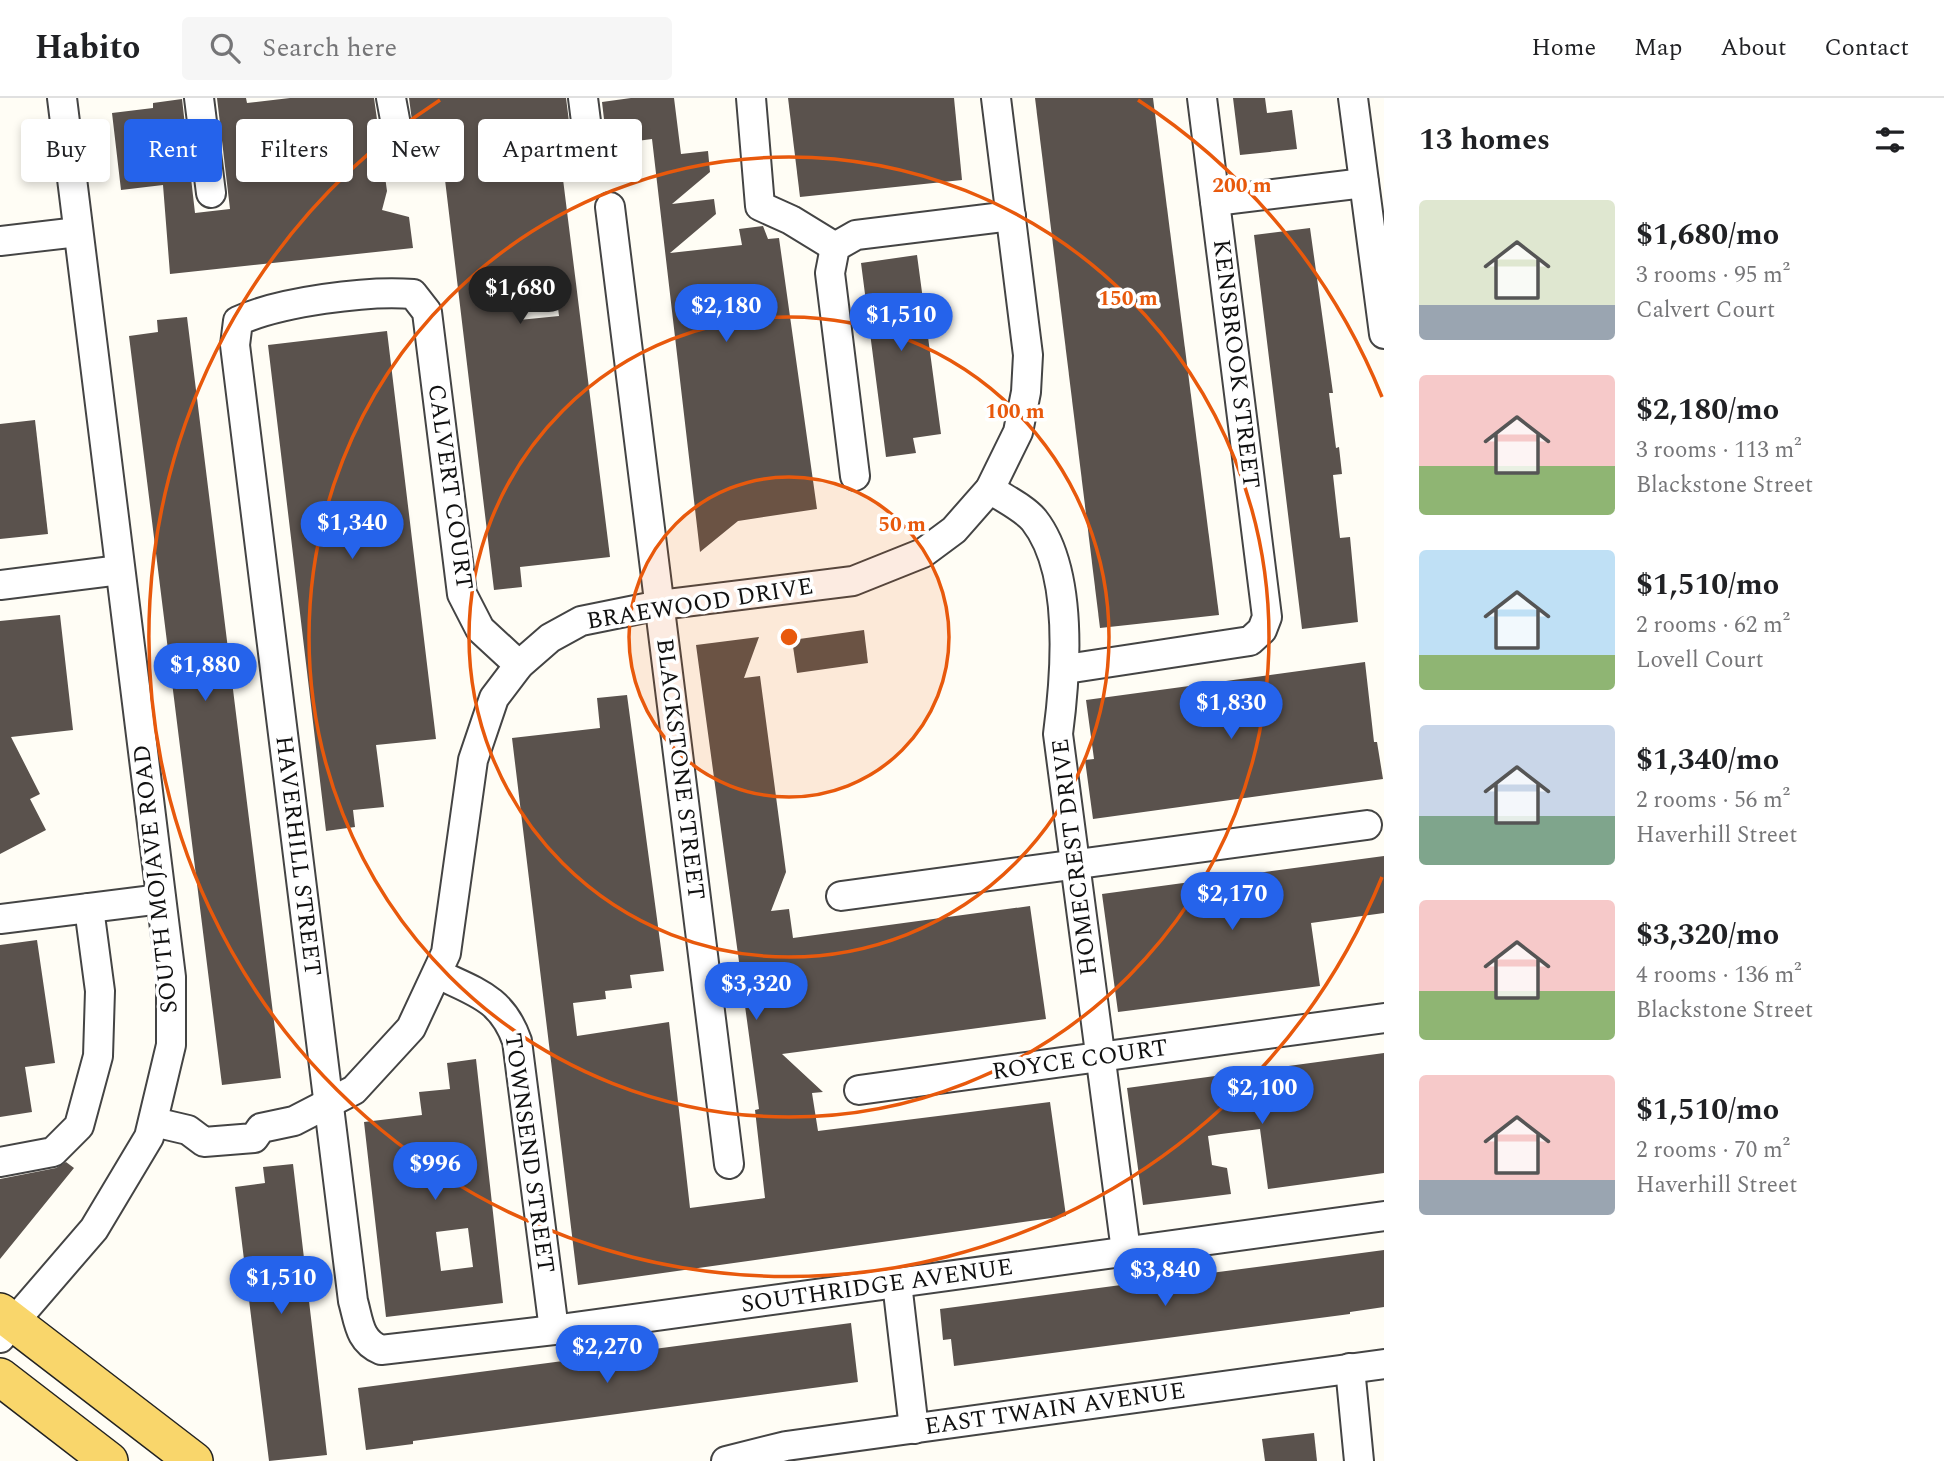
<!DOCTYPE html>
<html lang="en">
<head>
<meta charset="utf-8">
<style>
	body { margin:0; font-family:Spectral,serif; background:#f6f6f6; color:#202124; height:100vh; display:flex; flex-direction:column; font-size:26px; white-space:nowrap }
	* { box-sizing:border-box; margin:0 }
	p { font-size:23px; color:#757577 }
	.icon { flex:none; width:38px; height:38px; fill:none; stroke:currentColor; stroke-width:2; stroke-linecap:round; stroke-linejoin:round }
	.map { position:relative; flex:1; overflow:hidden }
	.sheet { display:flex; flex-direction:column; background:#fff; width:560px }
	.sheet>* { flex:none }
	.guide { position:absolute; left:21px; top:21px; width:665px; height:63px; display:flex; gap:14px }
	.price { position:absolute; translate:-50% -60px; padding:0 16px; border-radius:24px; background:#2563eb; color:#fff; font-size:23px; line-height:46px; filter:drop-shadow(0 2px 4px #0008) }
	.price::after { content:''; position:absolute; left:50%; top:42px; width:21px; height:16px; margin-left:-10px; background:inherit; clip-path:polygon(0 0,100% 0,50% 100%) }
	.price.active { background:#222; color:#fff }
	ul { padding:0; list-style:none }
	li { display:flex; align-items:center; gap:21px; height:175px; padding:0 35px }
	li span { display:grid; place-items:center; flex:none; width:196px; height:140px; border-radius:7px; color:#555 }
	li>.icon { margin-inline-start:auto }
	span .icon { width:84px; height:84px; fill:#fffc; stroke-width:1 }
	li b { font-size:30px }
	h2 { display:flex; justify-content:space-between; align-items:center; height:84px; padding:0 35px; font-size:30px }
	.tag { padding:0 24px; border-radius:7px; background:#fff; box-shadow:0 4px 10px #0003; font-size:24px; line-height:63px }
	.tag.active { background:#2563eb; color:#fff }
	header { display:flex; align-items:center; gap:42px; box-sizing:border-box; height:98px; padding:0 35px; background:#fff; border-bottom:2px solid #e0e0e0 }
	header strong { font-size:33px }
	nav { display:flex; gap:38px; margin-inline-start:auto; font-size:24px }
	.search { width:490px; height:63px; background:#f6f6f6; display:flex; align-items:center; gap:18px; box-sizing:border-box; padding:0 24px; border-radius:7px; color:#757577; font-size:26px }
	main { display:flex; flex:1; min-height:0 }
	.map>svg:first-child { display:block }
	.building { fill:#5a524d; fill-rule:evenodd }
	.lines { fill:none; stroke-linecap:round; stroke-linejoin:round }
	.minor-casing { stroke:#444; stroke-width:32 }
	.major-casing { stroke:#222; stroke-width:40 }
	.minor { stroke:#fff; stroke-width:28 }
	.major { stroke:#f9d66b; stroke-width:37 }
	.ring { fill:none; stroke:#e8590c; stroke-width:3.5 }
	.labels { text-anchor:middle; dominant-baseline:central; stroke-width:7; stroke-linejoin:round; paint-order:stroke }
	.street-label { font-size:24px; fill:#111; stroke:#fff }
	.centre { fill:#e8590c; stroke:#fff; stroke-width:3.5 }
	.ring-label { font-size:21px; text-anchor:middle; font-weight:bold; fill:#e8590c; stroke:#fff; stroke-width:7; stroke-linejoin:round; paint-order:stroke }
</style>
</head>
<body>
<header>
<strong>Habito</strong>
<div class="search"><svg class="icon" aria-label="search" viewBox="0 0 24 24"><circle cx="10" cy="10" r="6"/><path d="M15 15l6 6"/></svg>Search here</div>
<nav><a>Home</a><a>Map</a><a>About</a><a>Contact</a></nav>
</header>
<main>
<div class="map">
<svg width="1384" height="1363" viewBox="0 0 1384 1363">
	<rect width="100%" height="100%" fill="#fffdf5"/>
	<g class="building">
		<polygon points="217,0 246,0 247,5 290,0 374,0 387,93 382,112 409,119 413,150 170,176 163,87 121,92 112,15 153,10 153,5 182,1 195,115 230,111"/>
		<path d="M409,0H566L572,47L559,49L610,459L520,469L522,489L494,492L443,65L418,69ZM528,39L533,74L493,79L488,45ZM553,170L559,218L519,222L513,175Z"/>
		<polygon points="631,0 674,0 681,56 708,53 710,74 672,106 714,101 716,116 670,155 742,147 739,131 763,128 768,141 779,140 817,411 738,423 700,454 652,41 607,47 602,4"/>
		<polygon points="788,0 954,0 962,82 800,99"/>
		<polygon points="1035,0 1153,0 1219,517 1100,530"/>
		<polygon points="1233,0 1265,0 1267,15 1292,12 1297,51 1240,57"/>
		<polygon points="1310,130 1333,295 1329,295 1336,350 1339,349 1342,376 1333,377 1340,440 1350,439 1358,524 1302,531 1254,137"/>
		<polygon points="917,157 941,336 913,340 916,355 886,359 861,165"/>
		<polygon points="187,219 281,980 222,987 129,238 158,234 157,222"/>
		<polygon points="387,233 436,641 376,647 384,709 353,712 355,729 326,733 268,247"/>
		<polygon points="35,322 48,436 0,441 0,326"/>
		<polygon points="60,517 73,632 11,639 40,696 30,701 46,732 0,756 0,523"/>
		<polygon points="864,532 868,565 797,575 792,542"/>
		<polygon points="759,539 744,580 760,578 786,774 771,813 789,811 793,840 1030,808 1046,921 782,956 823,994 812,995 818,1033 1050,1004 1066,1118 578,1187 512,640 600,630 597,600 627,597 664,873 630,877 632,890 605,893 606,901 573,905 577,938 669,924 690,1110 765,1100 755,1012 759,1011 696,547"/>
		<polygon points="1365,564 1374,644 1377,644 1383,681 1093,721 1085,662 1094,661 1086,602"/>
		<polygon points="1384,758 1384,815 1311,825 1320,888 1118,914 1102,796"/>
		<polygon points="37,842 55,965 25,969 32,1014 0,1019 0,847"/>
		<polygon points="1384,955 1384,1075 1268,1091 1260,1031 1221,1036 1208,1038 1212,1067 1227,1070 1231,1096 1143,1107 1127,990"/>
		<path d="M476,961L503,1205L386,1219L364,1024L422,1017L419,994L450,991L447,965ZM468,1130L473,1169L441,1173L436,1134Z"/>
		<polygon points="66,1064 74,1070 0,1161 0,1081 56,1070"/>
		<polygon points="293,1066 327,1357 269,1363 235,1089 265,1085 263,1069"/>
		<polygon points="1384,1152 1384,1209 1350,1214 1350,1216 954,1268 951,1241 943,1242 940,1211"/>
		<polygon points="851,1225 858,1284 413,1343 413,1346 366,1352 358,1290"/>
		<polygon points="1314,1335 1317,1363 1265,1363 1262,1341"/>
	</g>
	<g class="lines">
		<defs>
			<g id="minor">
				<polyline points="199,0 211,95"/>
				<polyline points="391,0 402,59"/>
				<polyline points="583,0 589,47"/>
				<polyline points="751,0 760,108 791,122 835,149"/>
				<polyline points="1353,0 1384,236"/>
				<polyline points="1215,103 1364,85"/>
				<polyline points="610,109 729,1066"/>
				<polyline points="0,143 78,134"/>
				<polyline points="855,378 830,175 835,149 856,137 1011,118"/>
				<path d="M990,391C1003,400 1024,410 1034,422C1074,473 1066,575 1058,636L1126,1153"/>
				<polyline points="0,487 120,472"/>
				<path d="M519,567L480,531L462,496L427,214L413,196C368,192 279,204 238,223L235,247L353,1203C359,1224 359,1243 381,1252L554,1232L1384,1118"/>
				<polyline points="1066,571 1250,543 1262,532 1267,519 1202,0"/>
				<polyline points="841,798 1367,727"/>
				<polyline points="0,821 161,801"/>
				<path d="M438,876C475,894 502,900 517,943L554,1232"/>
				<polyline points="859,992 1384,920"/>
				<polyline points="154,1024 188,1032 204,1044 254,1040 261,1030 294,1023 354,992 411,930 446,855 473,662 494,600 519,567 550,540 581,523 660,507 853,483 923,455 954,432 990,391 1018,334 1026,294 1028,257 996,0"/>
				<polyline points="0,1064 53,1054 79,1028 98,958 100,893 89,810"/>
				<polyline points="897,1185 914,1331"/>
				<polyline points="0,1240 94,1131 149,1039 171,947 171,879 62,0"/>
				<polyline points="1350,1270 1359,1363"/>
				<polyline points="726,1363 786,1348 1384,1266"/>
			</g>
			<g id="major">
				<polyline points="0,1214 194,1363"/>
				<polyline points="0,1279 109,1363"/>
			</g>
		</defs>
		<use href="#minor" class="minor-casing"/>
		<use href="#major" class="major-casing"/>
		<use href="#minor" class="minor"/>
		<use href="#major" class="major"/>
	</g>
	<circle cx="789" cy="539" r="160" fill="#e8590c" fill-opacity=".12"/>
	<g class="ring">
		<circle cx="789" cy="539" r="160"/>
		<circle cx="789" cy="539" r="320"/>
		<circle cx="789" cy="539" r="480"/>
		<path d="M1382 779A640 640 0 1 1 440 2M1138 2A640 640 0 0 1 1382 299"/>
	</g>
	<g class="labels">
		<g class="street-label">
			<text transform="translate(1236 266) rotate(83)">KENSBROOK STREET</text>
			<text transform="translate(450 389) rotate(82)">CALVERT COURT</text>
			<text transform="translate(700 506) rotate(-9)">BRAEWOOD DRIVE</text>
			<text transform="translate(680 671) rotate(83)">BLACKSTONE STREET</text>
			<text transform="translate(298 758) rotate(83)">HAVERHILL STREET</text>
			<text transform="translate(1075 759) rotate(-97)">HOMECREST DRIVE</text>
			<text transform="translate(156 781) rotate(-96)">SOUTH MOJAVE ROAD</text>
			<text transform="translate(1080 962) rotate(-8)">ROYCE COURT</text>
			<text transform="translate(529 1055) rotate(82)">TOWNSEND STREET</text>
			<text transform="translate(877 1188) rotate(-8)">SOUTHRIDGE AVENUE</text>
			<text transform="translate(1055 1311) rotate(-8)">EAST TWAIN AVENUE</text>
		</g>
	</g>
	<circle cx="789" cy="539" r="10" class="centre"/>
	<g class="ring-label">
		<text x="1242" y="94">200 m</text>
		<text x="1128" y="207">150 m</text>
		<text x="1015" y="320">100 m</text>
		<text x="902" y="433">50 m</text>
	</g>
</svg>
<b class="price active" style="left:520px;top:228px">$1,680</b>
<b class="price" style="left:726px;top:246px">$2,180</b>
<b class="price" style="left:901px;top:255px">$1,510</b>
<b class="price" style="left:352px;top:463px">$1,340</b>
<b class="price" style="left:205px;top:605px">$1,880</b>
<b class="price" style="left:1231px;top:643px">$1,830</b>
<b class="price" style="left:1232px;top:834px">$2,170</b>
<b class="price" style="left:756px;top:924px">$3,320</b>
<b class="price" style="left:1262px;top:1028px">$2,100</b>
<b class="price" style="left:435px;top:1104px">$996</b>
<b class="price" style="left:1165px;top:1210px">$3,840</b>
<b class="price" style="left:281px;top:1218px">$1,510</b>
<b class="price" style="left:607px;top:1287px">$2,270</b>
<div class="guide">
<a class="tag">Buy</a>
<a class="tag active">Rent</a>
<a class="tag">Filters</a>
<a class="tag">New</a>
<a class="tag">Apartment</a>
</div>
</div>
<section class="sheet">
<h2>13 homes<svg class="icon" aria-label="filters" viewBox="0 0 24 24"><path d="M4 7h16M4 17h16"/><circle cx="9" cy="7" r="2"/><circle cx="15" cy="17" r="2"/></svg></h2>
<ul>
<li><span style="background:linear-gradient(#dfe7d0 75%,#9aa5b1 0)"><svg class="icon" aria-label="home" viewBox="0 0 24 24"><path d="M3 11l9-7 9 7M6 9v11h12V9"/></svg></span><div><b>$1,680/mo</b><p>3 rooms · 95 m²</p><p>Calvert Court</p></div></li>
<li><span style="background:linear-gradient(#f6c9c9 65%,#8fb573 0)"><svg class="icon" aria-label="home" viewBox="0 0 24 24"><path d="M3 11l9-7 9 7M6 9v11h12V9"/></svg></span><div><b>$2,180/mo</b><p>3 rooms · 113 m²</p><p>Blackstone Street</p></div></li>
<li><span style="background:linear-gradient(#bfe0f5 75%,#8fb573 0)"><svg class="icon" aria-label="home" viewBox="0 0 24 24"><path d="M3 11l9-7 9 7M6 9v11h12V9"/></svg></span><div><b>$1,510/mo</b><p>2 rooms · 62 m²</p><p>Lovell Court</p></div></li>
<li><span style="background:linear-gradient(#c9d6e8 65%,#7fa58c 0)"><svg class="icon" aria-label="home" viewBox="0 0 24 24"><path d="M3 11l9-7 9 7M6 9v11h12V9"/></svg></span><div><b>$1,340/mo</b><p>2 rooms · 56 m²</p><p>Haverhill Street</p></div></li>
<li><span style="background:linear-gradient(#f6c9c9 65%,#8fb573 0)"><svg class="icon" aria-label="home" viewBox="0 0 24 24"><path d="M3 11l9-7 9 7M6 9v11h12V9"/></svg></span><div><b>$3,320/mo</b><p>4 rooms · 136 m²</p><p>Blackstone Street</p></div></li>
<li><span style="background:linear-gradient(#f6c9c9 75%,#9aa5b1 0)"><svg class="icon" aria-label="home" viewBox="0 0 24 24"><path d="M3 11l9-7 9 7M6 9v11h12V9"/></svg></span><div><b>$1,510/mo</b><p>2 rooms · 70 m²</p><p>Haverhill Street</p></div></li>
</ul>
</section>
</main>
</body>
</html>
